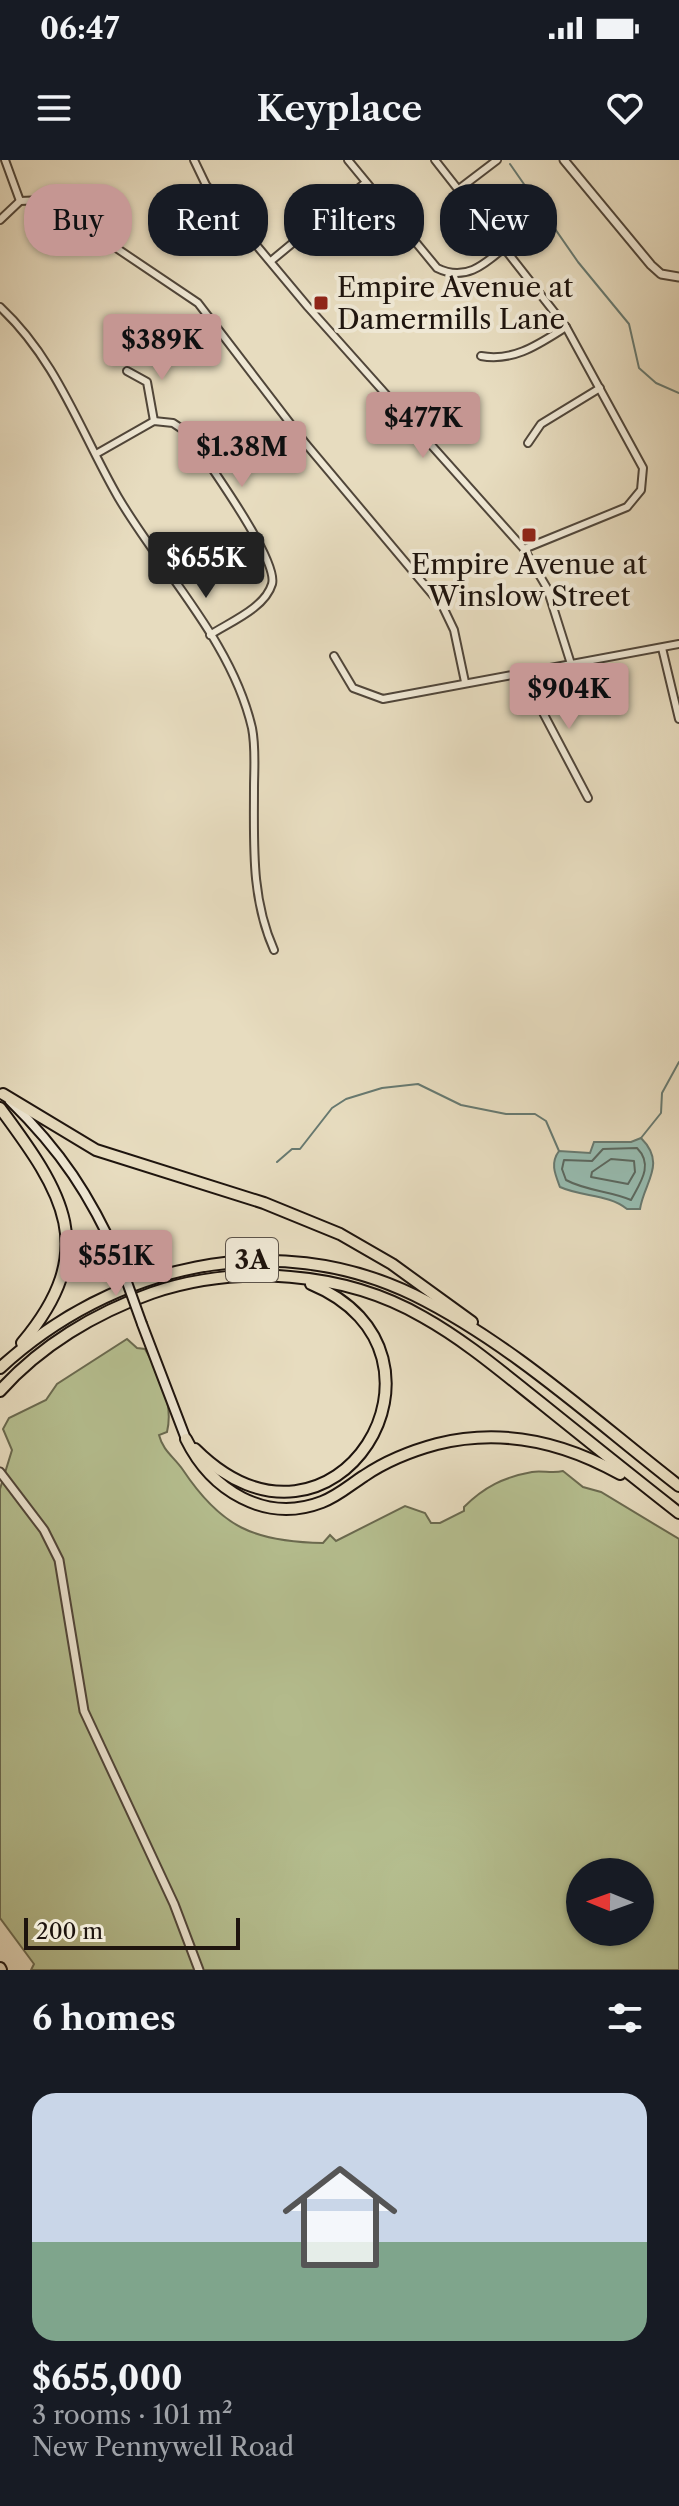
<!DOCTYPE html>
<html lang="en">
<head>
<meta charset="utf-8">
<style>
	body { margin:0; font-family:"Libre Caslon Text",serif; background:#242831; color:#f1f3f6; height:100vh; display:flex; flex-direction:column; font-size:30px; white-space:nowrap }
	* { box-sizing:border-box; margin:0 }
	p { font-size:26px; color:#9ea1a6 }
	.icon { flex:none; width:44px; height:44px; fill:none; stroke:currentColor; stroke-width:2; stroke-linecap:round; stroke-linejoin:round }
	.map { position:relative; height:1810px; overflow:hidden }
	.details { display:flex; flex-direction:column; background:#171b24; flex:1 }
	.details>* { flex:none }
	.guide { position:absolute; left:24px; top:24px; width:632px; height:72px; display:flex; gap:16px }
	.needle { width:52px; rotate:271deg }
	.controls { position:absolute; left:566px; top:1698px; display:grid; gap:16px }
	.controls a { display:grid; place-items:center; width:88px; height:88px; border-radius:50%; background:#171b24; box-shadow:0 2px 6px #0004; font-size:40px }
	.scale { position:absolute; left:24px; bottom:20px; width:216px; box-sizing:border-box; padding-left:8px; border:4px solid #1e140e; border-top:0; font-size:22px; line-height:28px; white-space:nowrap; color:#1e140e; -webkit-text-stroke:6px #efe8d5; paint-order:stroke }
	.price { position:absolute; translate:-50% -68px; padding:0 18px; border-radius:8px; background:#c59692; color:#111; font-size:26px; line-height:52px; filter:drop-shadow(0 2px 4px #0008) }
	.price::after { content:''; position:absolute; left:50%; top:48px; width:24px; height:18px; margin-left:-12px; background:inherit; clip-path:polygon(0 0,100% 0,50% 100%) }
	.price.selected { background:#222; color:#fff }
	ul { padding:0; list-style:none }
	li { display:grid; align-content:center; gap:16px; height:424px; padding:0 32px }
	li span { display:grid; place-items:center; height:248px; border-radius:24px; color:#555 }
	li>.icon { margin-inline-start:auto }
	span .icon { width:144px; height:144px; fill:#fffc; stroke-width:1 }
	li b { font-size:34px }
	h2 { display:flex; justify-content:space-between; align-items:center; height:96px; padding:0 32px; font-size:34px }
	.pill { padding:0 28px; border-radius:32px; background:#171b24; box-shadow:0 2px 6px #0004; font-size:28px; line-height:72px }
	.pill.selected { background:#c59692; color:#111 }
	.status { display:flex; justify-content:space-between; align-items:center; height:56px; padding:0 40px; background:#171b24; direction:ltr }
	.status svg { height:22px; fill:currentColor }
	header { display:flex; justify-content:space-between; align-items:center; height:104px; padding:0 32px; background:#171b24; font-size:36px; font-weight:600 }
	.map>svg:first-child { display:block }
	.green { fill:#b6c091; stroke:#6a6a50; stroke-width:2; fill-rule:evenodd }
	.water { fill:#97bcb1; stroke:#677970; stroke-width:2 }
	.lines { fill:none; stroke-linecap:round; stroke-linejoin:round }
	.shore { stroke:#5a6860; stroke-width:2 }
	.stream { stroke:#677970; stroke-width:2 }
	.minor-casing { stroke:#50463a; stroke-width:10 }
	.tertiary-casing { stroke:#50463a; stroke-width:11 }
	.secondary-casing { stroke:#1e140e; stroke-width:12 }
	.motorway-casing { stroke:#1e140e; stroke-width:14 }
	.minor { stroke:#efe8d5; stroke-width:6 }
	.tertiary { stroke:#efe8d5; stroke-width:7 }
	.secondary { stroke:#efe8d5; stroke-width:8 }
	.motorway { stroke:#e7dcbf; stroke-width:10 }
	.secondary-bridge-casing { stroke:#1e140e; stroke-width:12; stroke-linecap:butt }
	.secondary-bridge { stroke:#efe8d5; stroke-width:8 }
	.poi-dot { fill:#8f2418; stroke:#efe8d5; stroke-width:3 }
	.labels { text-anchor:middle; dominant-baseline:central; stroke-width:8; stroke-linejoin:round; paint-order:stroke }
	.shield { fill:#efe8d5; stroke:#5d544a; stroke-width:2 }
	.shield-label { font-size:26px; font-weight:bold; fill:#1e140e }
	.poi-label { font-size:28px; fill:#1e140e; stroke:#efe8d5; text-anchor:start }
</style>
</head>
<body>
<div class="status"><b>06:47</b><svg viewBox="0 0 49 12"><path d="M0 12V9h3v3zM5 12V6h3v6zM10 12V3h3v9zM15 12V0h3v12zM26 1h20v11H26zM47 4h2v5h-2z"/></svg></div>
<header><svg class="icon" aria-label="menu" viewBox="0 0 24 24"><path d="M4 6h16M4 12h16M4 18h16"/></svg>Keyplace<svg class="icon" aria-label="heart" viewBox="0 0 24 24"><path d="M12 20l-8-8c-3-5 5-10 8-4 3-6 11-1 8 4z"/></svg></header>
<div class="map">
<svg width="679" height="1810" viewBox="0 0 679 1810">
	<rect width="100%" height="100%" fill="#e7dcbf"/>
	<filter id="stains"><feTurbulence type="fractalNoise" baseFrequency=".0025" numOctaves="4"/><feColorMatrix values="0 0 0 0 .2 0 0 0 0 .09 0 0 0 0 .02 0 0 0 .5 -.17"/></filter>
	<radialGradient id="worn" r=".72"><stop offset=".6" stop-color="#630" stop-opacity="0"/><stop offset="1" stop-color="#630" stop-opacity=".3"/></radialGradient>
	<path class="green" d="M127,1179L137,1188L145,1189C159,1213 174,1243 167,1272L159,1275C163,1291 174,1297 183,1310C221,1367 254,1382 323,1383L330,1375L336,1381L405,1346L425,1353L431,1363H440L464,1351V1347C484,1327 504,1317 532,1312C542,1310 552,1314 563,1311L583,1327L601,1332L679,1379V1810H31L34,1804L0,1758V1329L12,1290L3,1269L9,1258L46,1240L57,1224ZM580,1712H640V1772H580Z"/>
	<path class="water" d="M641,978C667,1004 644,1022 640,1049H627C609,1034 582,1037 560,1027C555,1014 550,1003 559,991L590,993L594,982H631Z"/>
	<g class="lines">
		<g class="shore">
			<path d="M637,988C654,1005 640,1023 631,1040C611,1031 586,1031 566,1020L562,1009L564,1000L592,1001L603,989Z"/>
			<polygon points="611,999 634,1001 635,1012 628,1024 591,1017 592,1012"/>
		</g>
		<g class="stream">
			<polyline points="510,4 578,102 629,164 639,208 656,223 679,233"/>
			<polyline points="641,978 661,953 662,933 679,902"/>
			<polyline points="277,1002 292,989 300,989 332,948 346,939 382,928 418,924 461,945 506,954 535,954 546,961 559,991"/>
		</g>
		<defs>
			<g id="minor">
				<polyline points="5,0 20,41"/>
				<polyline points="194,0 206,25 308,147 524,389 547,428 571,504"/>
				<path d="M348,0L437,108C465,122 484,105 505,87"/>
				<polyline points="435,0 566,167 643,308 641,330 627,347 524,389"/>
				<polyline points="459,29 497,0"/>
				<polyline points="0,60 20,41 45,40 198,143 306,284 443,447 454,470 465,522"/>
				<polyline points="271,101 365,23"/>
				<path d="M0,147C57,200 80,271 118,337C162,412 232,481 252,568C256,588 254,609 254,629C254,686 251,738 274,790"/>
				<path d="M481,196C514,202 539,184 566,167"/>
				<polyline points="127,211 147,222 154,261"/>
				<polyline points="528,283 541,264 600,228"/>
				<path d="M96,294L154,261L173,263L188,273C205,299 279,400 272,424C265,448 230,462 210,475"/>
				<polyline points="662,488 679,559"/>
				<polyline points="334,496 353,528 383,539 679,484"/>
				<polyline points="529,513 539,545 588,638"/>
			</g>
			<g id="tertiary">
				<polyline points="564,0 651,105 661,114 679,117"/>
				<polyline points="0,1312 44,1370 59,1400 84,1551 174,1744 199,1810"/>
			</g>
			<g id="secondary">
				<path d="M10,941C61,991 90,1035 119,1100"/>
				<polyline points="142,1164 186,1279"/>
			</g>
			<g id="motorway">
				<polyline points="3,934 96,990 264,1043 340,1074 392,1104 472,1162"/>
				<path d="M0,948C63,1033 101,1089 22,1183"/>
				<path d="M0,1208C112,1105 274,1067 414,1135C511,1183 594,1260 679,1326"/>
				<path d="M0,1231C40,1186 95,1153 152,1133C238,1104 344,1111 423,1157C466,1181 503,1213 541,1243C587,1280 633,1317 679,1353"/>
				<path d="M186,1279C211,1330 265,1364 322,1342C338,1336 350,1325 364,1316C386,1301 411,1291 437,1284C501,1268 563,1282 620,1314"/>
				<path d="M195,1289C334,1427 477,1193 311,1124"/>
				<polyline points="0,1808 1,1810"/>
			</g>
		</defs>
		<use href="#minor" class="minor-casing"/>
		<use href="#tertiary" class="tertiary-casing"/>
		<use href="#secondary" class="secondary-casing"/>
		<use href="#motorway" class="motorway-casing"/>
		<use href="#minor" class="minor"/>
		<use href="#tertiary" class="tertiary"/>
		<use href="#secondary" class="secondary"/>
		<use href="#motorway" class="motorway"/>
		<defs>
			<polyline id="secondary-bridge" points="119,1100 142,1164"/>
		</defs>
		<use href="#secondary-bridge" class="secondary-bridge-casing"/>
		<use href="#secondary-bridge" class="secondary-bridge"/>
	</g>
	<g class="poi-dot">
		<rect x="313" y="135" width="16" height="16" rx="4"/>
		<rect x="521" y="367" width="16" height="16" rx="4"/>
	</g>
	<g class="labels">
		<rect class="shield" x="226" y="1078" width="52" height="44" rx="6"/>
		<g class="shield-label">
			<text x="252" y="1100">3A</text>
		</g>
		<g class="poi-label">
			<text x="337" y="127">Empire Avenue at<tspan x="337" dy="32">Damermills Lane</tspan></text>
			<text x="529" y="404" text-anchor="middle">Empire Avenue at<tspan x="529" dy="32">Winslow Street</tspan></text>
		</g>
	</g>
	<rect width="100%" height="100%" filter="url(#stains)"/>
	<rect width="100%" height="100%" fill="url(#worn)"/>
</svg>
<div class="controls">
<a><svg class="needle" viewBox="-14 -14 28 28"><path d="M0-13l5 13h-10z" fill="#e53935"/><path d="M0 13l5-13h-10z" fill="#9ea1a6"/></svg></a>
</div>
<div class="scale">200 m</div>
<b class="price" style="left:162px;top:222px">$389K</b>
<b class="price" style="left:423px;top:300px">$477K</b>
<b class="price" style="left:242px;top:329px">$1.38M</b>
<b class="price selected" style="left:206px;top:440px">$655K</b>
<b class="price" style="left:569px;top:571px">$904K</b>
<b class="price" style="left:116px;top:1138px">$551K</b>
<div class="guide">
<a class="pill selected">Buy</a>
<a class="pill">Rent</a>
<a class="pill">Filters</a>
<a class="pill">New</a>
</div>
</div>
<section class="details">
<h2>6 homes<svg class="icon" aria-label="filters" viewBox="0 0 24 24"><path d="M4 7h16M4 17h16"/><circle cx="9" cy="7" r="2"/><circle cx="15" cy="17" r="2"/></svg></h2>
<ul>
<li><span style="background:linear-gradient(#c9d6e8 60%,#7fa58c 0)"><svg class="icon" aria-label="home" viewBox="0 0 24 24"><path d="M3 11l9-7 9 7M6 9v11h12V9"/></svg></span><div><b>$655,000</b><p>3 rooms · 101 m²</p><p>New Pennywell Road</p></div></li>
</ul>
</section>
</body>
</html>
